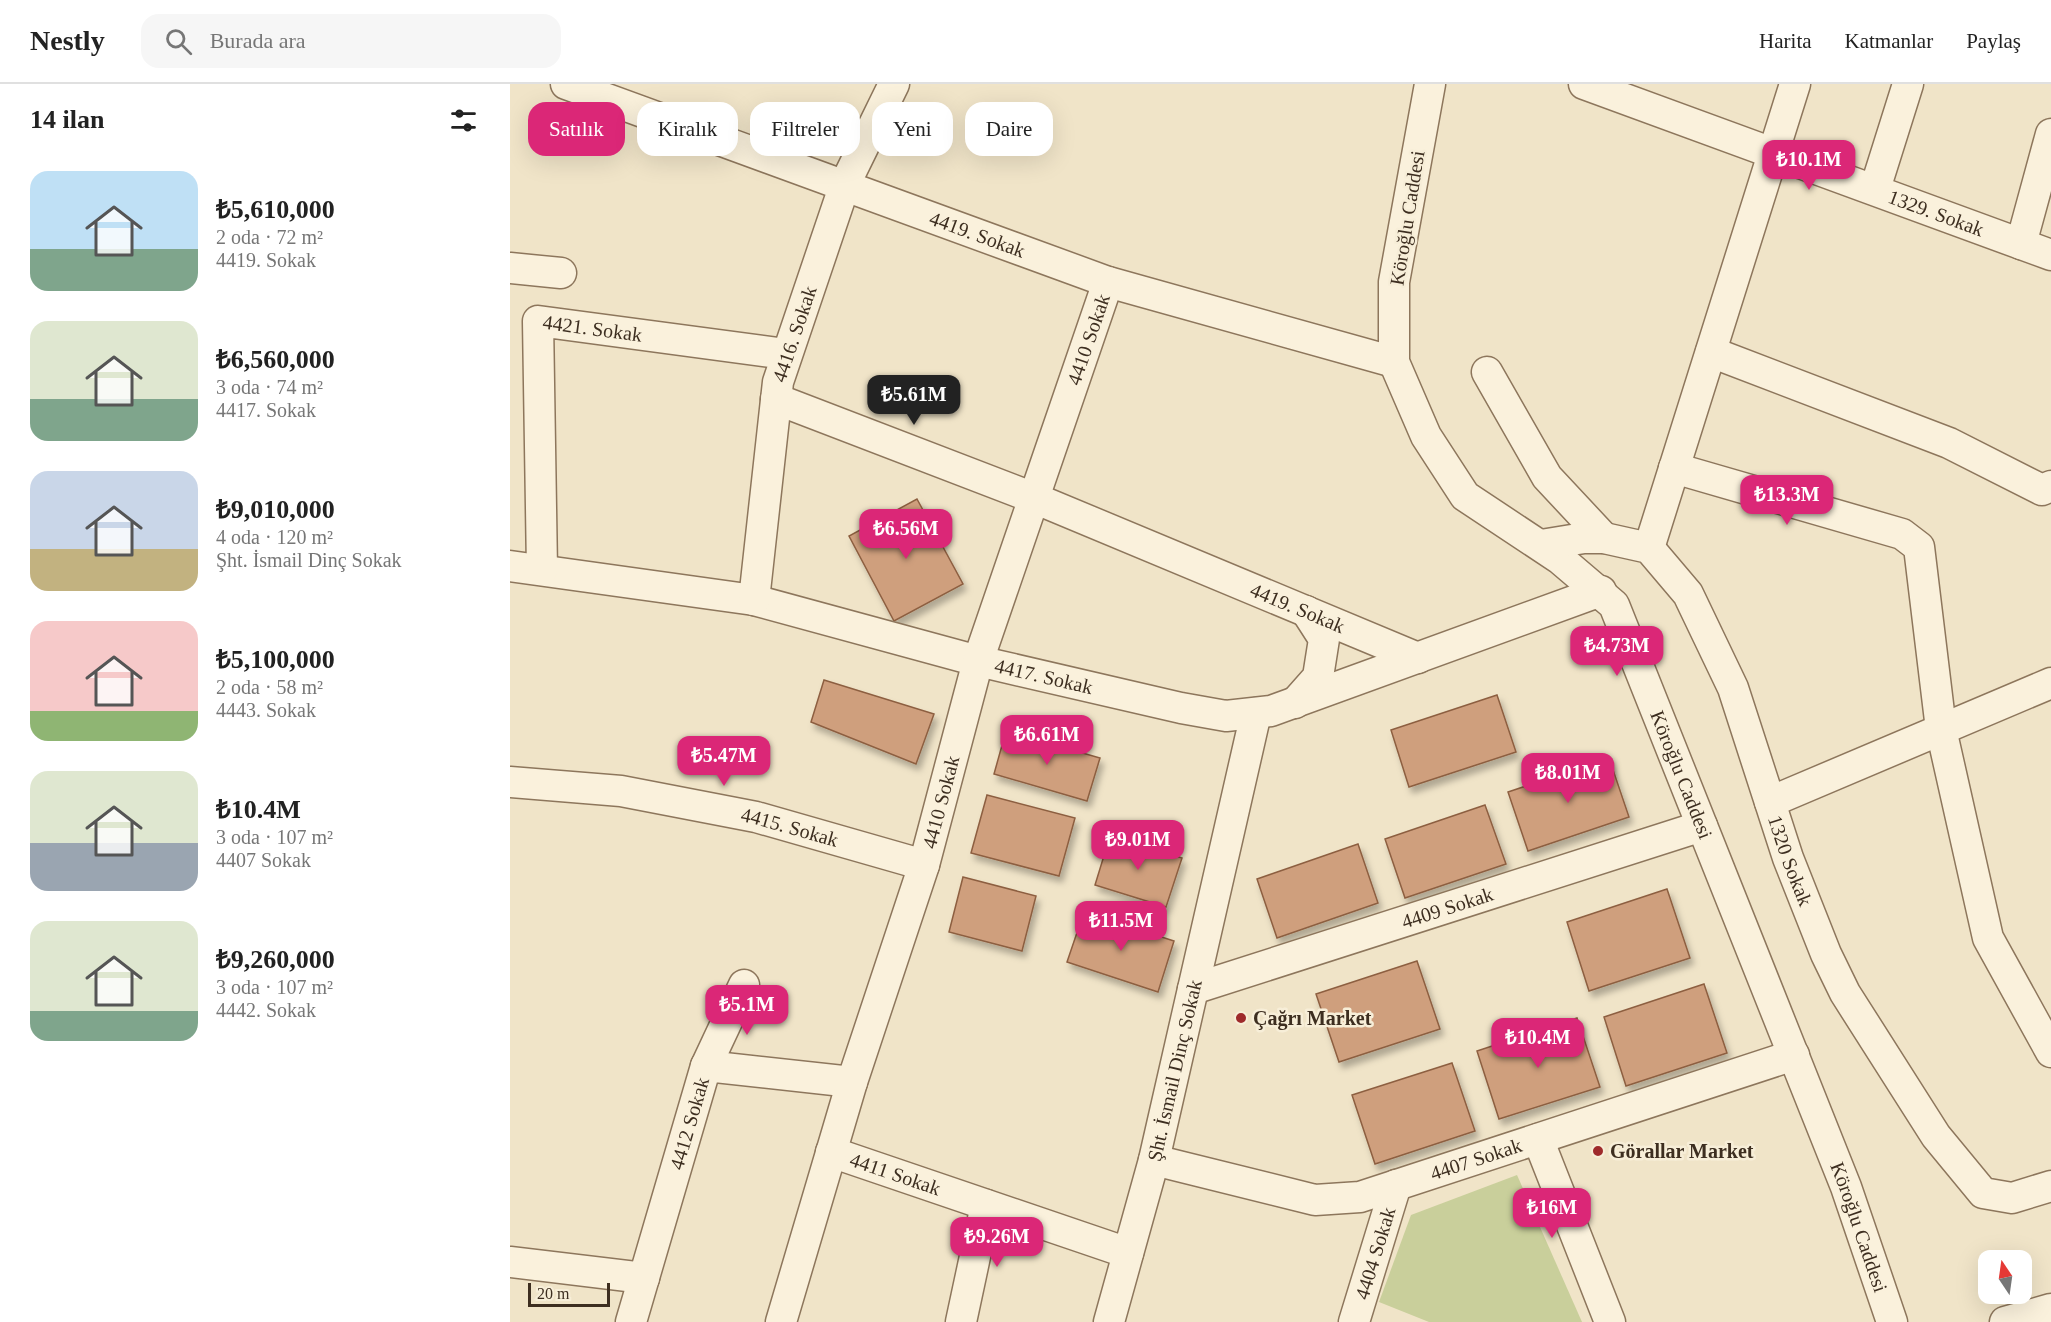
<!DOCTYPE html>
<html lang="tr">
<head>
<meta charset="utf-8">
<style>
	body { margin:0; font-family:"Times New Roman",serif; background:#f6f6f6; color:#222; height:100vh; display:flex; flex-direction:column; font-size:22px; white-space:nowrap }
	* { box-sizing:border-box; margin:0 }
	p { font-size:20px; color:#767676 }
	.icon { flex:none; width:33px; height:33px; fill:none; stroke:currentColor; stroke-width:2; stroke-linecap:round; stroke-linejoin:round }
	.map { position:relative; flex:1; overflow:hidden }
	.side { display:flex; flex-direction:column; background:#fff; width:510px }
	.side>* { flex:none }
	.guide { position:absolute; left:18px; top:18px; width:570px; height:54px; display:flex; gap:12px }
	.needle { width:39px; rotate:347deg }
	.tools { position:absolute; left:1468px; top:1166px; display:grid; gap:12px }
	.tools a { display:grid; place-items:center; width:54px; height:54px; border-radius:12px; background:#fff; box-shadow:0 6px 24px #0002; font-size:30px }
	.scale { position:absolute; left:18px; bottom:15px; width:82px; box-sizing:border-box; padding-left:6px; border:3px solid #3d2e20; border-top:0; font-size:16px; line-height:21px; white-space:nowrap; color:#3d2e20; -webkit-text-stroke:4px #f7eed8; paint-order:stroke }
	.price { position:absolute; translate:-50% -51px; padding:0 14px; border-radius:12px; background:#db2777; color:#fff; font-size:20px; line-height:39px; filter:drop-shadow(0 2px 3px #0008) }
	.price::after { content:''; position:absolute; left:50%; top:36px; width:18px; height:14px; margin-left:-9px; background:inherit; clip-path:polygon(0 0,100% 0,50% 100%) }
	.price.active { background:#222; color:#fff }
	ul { padding:0; list-style:none }
	li { display:flex; align-items:center; gap:18px; height:150px; padding:0 30px }
	li span { display:grid; place-items:center; flex:none; width:168px; height:120px; border-radius:18px; color:#555 }
	li>.icon { margin-inline-start:auto }
	span .icon { width:72px; height:72px; fill:#fffc; stroke-width:1 }
	li b { font-size:26px }
	h2 { display:flex; justify-content:space-between; align-items:center; height:72px; padding:0 30px; font-size:26px }
	.chip { padding:0 21px; border-radius:18px; background:#fff; box-shadow:0 6px 24px #0002; font-size:21px; line-height:54px }
	.chip.active { background:#db2777; color:#fff }
	header { display:flex; align-items:center; gap:36px; box-sizing:border-box; height:84px; padding:0 30px; background:#fff; border-bottom:2px solid #e0e0e0 }
	header strong { font-size:28px }
	nav { display:flex; gap:33px; margin-inline-start:auto; font-size:21px }
	.search { width:420px; height:54px; background:#f6f6f6; display:flex; align-items:center; gap:15px; box-sizing:border-box; padding:0 21px; border-radius:18px; color:#767676; font-size:22px }
	main { display:flex; flex:1; min-height:0 }
	.map>svg:first-child { display:block }
	.green { fill:#c9cf9b }
	.building { fill:#cf9f7d; stroke:#8d5f41; stroke-width:1.5; filter:url(#shadow) }
	.lines { fill:none; stroke-linecap:round; stroke-linejoin:round }
	.street-casing { stroke:#8d765c; stroke-width:33 }
	.street { stroke:#faf1dc; stroke-width:30 }
	.poi-dot { fill:#9e2a2b; stroke:#f7eed8; stroke-width:2 }
	.labels { text-anchor:middle; dominant-baseline:central; stroke-width:5; stroke-linejoin:round; paint-order:stroke }
	.street-label { font-size:20px; fill:#3d2e20; stroke:#f7eed8 }
	.poi-label { font-size:20px; font-weight:bold; fill:#3d2e20; stroke:#f7eed8; text-anchor:start }
</style>
</head>
<body>
<header>
<strong>Nestly</strong>
<div class="search"><svg class="icon" aria-label="search" viewBox="0 0 24 24"><circle cx="10" cy="10" r="6"/><path d="M15 15l6 6"/></svg>Burada ara</div>
<nav><a>Harita</a><a>Katmanlar</a><a>Paylaş</a></nav>
</header>
<main>
<section class="side">
<h2>14 ilan<svg class="icon" aria-label="filters" viewBox="0 0 24 24"><path d="M4 7h16M4 17h16"/><circle cx="9" cy="7" r="2"/><circle cx="15" cy="17" r="2"/></svg></h2>
<ul>
<li><span style="background:linear-gradient(#bfe0f5 65%,#7fa58c 0)"><svg class="icon" aria-label="home" viewBox="0 0 24 24"><path d="M3 11l9-7 9 7M6 9v11h12V9"/></svg></span><div><b>₺5,610,000</b><p>2 oda · 72 m²</p><p>4419. Sokak</p></div></li>
<li><span style="background:linear-gradient(#dfe7d0 65%,#7fa58c 0)"><svg class="icon" aria-label="home" viewBox="0 0 24 24"><path d="M3 11l9-7 9 7M6 9v11h12V9"/></svg></span><div><b>₺6,560,000</b><p>3 oda · 74 m²</p><p>4417. Sokak</p></div></li>
<li><span style="background:linear-gradient(#c9d6e8 65%,#c2b280 0)"><svg class="icon" aria-label="home" viewBox="0 0 24 24"><path d="M3 11l9-7 9 7M6 9v11h12V9"/></svg></span><div><b>₺9,010,000</b><p>4 oda · 120 m²</p><p>Şht. İsmail Dinç Sokak</p></div></li>
<li><span style="background:linear-gradient(#f6c9c9 75%,#8fb573 0)"><svg class="icon" aria-label="home" viewBox="0 0 24 24"><path d="M3 11l9-7 9 7M6 9v11h12V9"/></svg></span><div><b>₺5,100,000</b><p>2 oda · 58 m²</p><p>4443. Sokak</p></div></li>
<li><span style="background:linear-gradient(#dfe7d0 60%,#9aa5b1 0)"><svg class="icon" aria-label="home" viewBox="0 0 24 24"><path d="M3 11l9-7 9 7M6 9v11h12V9"/></svg></span><div><b>₺10.4M</b><p>3 oda · 107 m²</p><p>4407 Sokak</p></div></li>
<li><span style="background:linear-gradient(#dfe7d0 75%,#7fa58c 0)"><svg class="icon" aria-label="home" viewBox="0 0 24 24"><path d="M3 11l9-7 9 7M6 9v11h12V9"/></svg></span><div><b>₺9,260,000</b><p>3 oda · 107 m²</p><p>4442. Sokak</p></div></li>
</ul>
</section>
<div class="map">
<svg width="1541" height="1238" viewBox="0 0 1541 1238">
	<defs>
		<filter id="shadow"><feDropShadow dx="3.5" dy="6" stdDeviation="3" flood-color="#0004"/></filter>
	</defs>
	<rect width="100%" height="100%" fill="#f0e4c8"/>
	<polygon class="green" points="1007,1091 1072,1238 919,1238 869,1218 901,1131"/>
	<g class="building">
		<polygon points="407,415 453,500 384,537 339,452"/>
		<polygon points="314,596 424,630 406,680 301,638"/>
		<polygon points="987,611 1006,668 899,703 881,646"/>
		<polygon points="496,647 590,674 577,717 484,690"/>
		<polygon points="1099,674 1119,733 1018,767 998,708"/>
		<polygon points="477,711 565,734 549,792 461,769"/>
		<polygon points="975,721 996,780 895,814 875,755"/>
		<polygon points="600,752 672,774 656,823 585,801"/>
		<polygon points="848,760 868,819 767,854 747,795"/>
		<polygon points="453,793 526,812 512,867 439,848"/>
		<polygon points="1157,805 1180,874 1079,907 1057,838"/>
		<polygon points="574,828 664,857 648,908 557,878"/>
		<polygon points="907,877 930,945 829,978 806,910"/>
		<polygon points="1194,900 1217,969 1116,1002 1094,933"/>
		<polygon points="1067,934 1090,1003 989,1035 967,967"/>
		<polygon points="942,979 965,1047 865,1080 842,1011"/>
	</g>
	<g class="lines">
		<defs>
			<g id="street">
				<path id="s1" d="M56,0L598,198L884,278"/>
				<path id="s2" d="M920,0L884,198V278L916,352L955,412L1050,475L1104,521L1336,1103L1382,1238"/>
				<path id="s3" d="M1074,0L1541,171"/>
				<polyline points="1365,105 1398,0"/>
				<polyline points="1511,160 1541,50"/>
				<polyline points="0,184 51,189"/>
				<polyline points="1201,268 1439,359 1532,406 1541,402"/>
				<polyline points="977,288 1037,393 1094,454"/>
				<path id="s4" d="M266,315L524,414L908,574"/>
				<polyline points="1164,384 1392,450 1409,463 1431,645 1478,854 1541,968"/>
				<path id="s5" d="M1031,461L1074,454H1094L1139,464L1178,510L1223,604L1278,774L1316,870L1335,909L1426,1052L1473,1109L1502,1114L1541,1102"/>
				<polyline points="1139,464 1285,0"/>
				<path id="s6" d="M0,482L244,516L468,577L671,624L716,632L761,627L1091,507"/>
				<path id="s7" d="M32,486L28,237L276,270"/>
				<path id="s8" d="M244,516L268,298L335,100L384,0"/>
				<polyline points="785,619 808,593 814,555 796,527"/>
				<path id="s9" d="M0,698L111,707L246,733L414,781"/>
				<polyline points="1260,718 1541,599"/>
				<path id="s10" d="M683,905L1192,742"/>
				<polyline points="196,982 234,901"/>
				<polyline points="1028,1055 1100,1238"/>
				<path id="s11" d="M321,1068L618,1169"/>
				<path id="s12" d="M644,1076L805,1116L850,1113L1284,971"/>
				<polyline points="0,1178 134,1194"/>
				<path id="s13" d="M121,1238L196,982L342,998"/>
				<path id="s14" d="M271,1238L342,998L414,781L468,577L598,198"/>
				<polyline points="451,1238 476,1121"/>
				<path id="s15" d="M599,1238L644,1076L746,629"/>
				<path id="s16" d="M844,1238L886,1101"/>
				<polyline points="1495,1238 1541,1225"/>
			</g>
		</defs>
		<use href="#street" class="street-casing"/>
		<use href="#street" class="street"/>
	</g>
	<g class="poi-dot">
		<circle cx="731" cy="934" r="6"/>
		<circle cx="1088" cy="1067" r="6"/>
	</g>
	<g class="labels">
		<g class="street-label">
			<text stroke="none"><textPath href="#s3" startOffset="375">1329. Sokak</textPath></text>
			<text transform="translate(897 134) rotate(-81)">Köroğlu Caddesi</text>
			<text stroke="none"><textPath href="#s1" startOffset="438">4419. Sokak</textPath></text>
			<text stroke="none"><textPath href="#s7" startOffset="304">4421. Sokak</textPath></text>
			<text stroke="none"><textPath href="#s8" startOffset="270">4416. Sokak</textPath></text>
			<text stroke="none"><textPath href="#s14" startOffset="1030">4410 Sokak</textPath></text>
			<text stroke="none"><textPath href="#s4" startOffset="562">4419. Sokak</textPath></text>
			<text stroke="none"><textPath href="#s6" startOffset="546">4417. Sokak</textPath></text>
			<text stroke="none"><textPath href="#s2" startOffset="801">Köroğlu Caddesi</textPath></text>
			<text stroke="none"><textPath href="#s14" startOffset="544">4410 Sokak</textPath></text>
			<text stroke="none"><textPath href="#s9" startOffset="284">4415. Sokak</textPath></text>
			<text stroke="none"><textPath href="#s5" startOffset="456">1320 Sokak</textPath></text>
			<text stroke="none"><textPath href="#s10" startOffset="267">4409 Sokak</textPath></text>
			<text stroke="none"><textPath href="#s15" startOffset="260">Şht. İsmail Dinç Sokak</textPath></text>
			<text stroke="none"><textPath href="#s13" startOffset="207">4412 Sokak</textPath></text>
			<text stroke="none"><textPath href="#s12" startOffset="333">4407 Sokak</textPath></text>
			<text stroke="none"><textPath href="#s11" startOffset="68">4411 Sokak</textPath></text>
			<text stroke="none"><textPath href="#s2" startOffset="1287">Köroğlu Caddesi</textPath></text>
			<text stroke="none"><textPath href="#s16" startOffset="72">4404 Sokak</textPath></text>
		</g>
		<g class="poi-label">
			<text x="743" y="934">Çağrı Market</text>
			<text x="1100" y="1067">Görallar Market</text>
		</g>
	</g>
</svg>
<div class="tools">
<a><svg class="needle" viewBox="-14 -14 28 28"><path d="M0-13l5 13h-10z" fill="#e53935"/><path d="M0 13l5-13h-10z" fill="#767676"/></svg></a>
</div>
<div class="scale">20 m</div>
<b class="price" style="left:1299px;top:107px">₺10.1M</b>
<b class="price active" style="left:404px;top:342px">₺5.61M</b>
<b class="price" style="left:1277px;top:442px">₺13.3M</b>
<b class="price" style="left:396px;top:476px">₺6.56M</b>
<b class="price" style="left:1107px;top:593px">₺4.73M</b>
<b class="price" style="left:537px;top:682px">₺6.61M</b>
<b class="price" style="left:214px;top:703px">₺5.47M</b>
<b class="price" style="left:1058px;top:720px">₺8.01M</b>
<b class="price" style="left:628px;top:787px">₺9.01M</b>
<b class="price" style="left:611px;top:868px">₺11.5M</b>
<b class="price" style="left:237px;top:952px">₺5.1M</b>
<b class="price" style="left:1028px;top:985px">₺10.4M</b>
<b class="price" style="left:1042px;top:1155px">₺16M</b>
<b class="price" style="left:487px;top:1184px">₺9.26M</b>
<div class="guide">
<a class="chip active">Satılık</a>
<a class="chip">Kiralık</a>
<a class="chip">Filtreler</a>
<a class="chip">Yeni</a>
<a class="chip">Daire</a>
</div>
</div>
</main>
</body>
</html>
